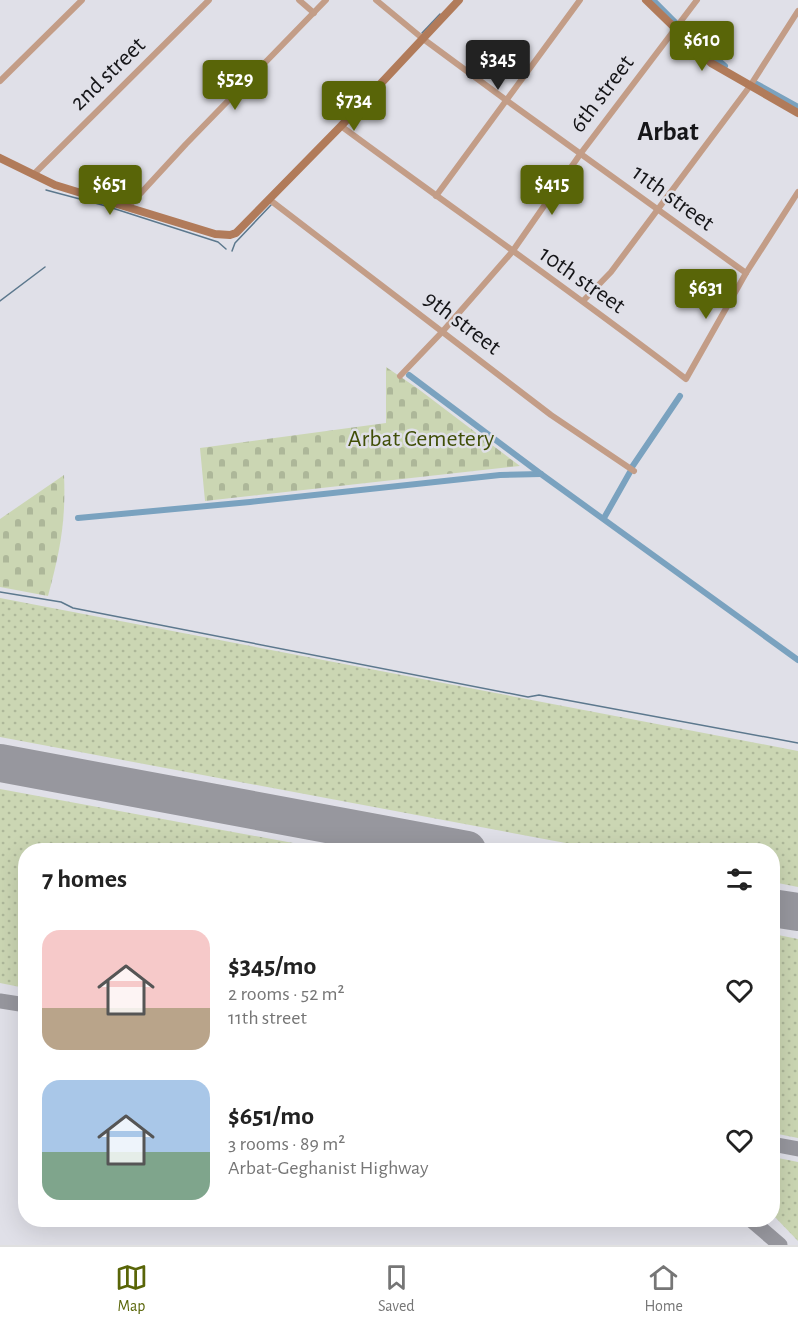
<!DOCTYPE html>
<html lang="en">
<head>
<meta charset="utf-8">
<style>
	body { margin:0; font-family:"Alegreya Sans",sans-serif; background:#f2f2f2; color:#222; height:100vh; display:flex; flex-direction:column; font-size:22px; white-space:nowrap }
	* { box-sizing:border-box; margin:0 }
	p { font-size:20px; color:#767676 }
	.icon { flex:none; width:33px; height:33px; fill:none; stroke:currentColor; stroke-width:2; stroke-linecap:round; stroke-linejoin:round }
	.map { position:relative; flex:1; overflow:hidden }
	.drawer { position:absolute; left:18px; top:843px; width:762px; height:384px; display:flex; flex-direction:column; background:#fff; border-radius:24px; box-shadow:0 6px 24px #0002 }
	.drawer>* { flex:none }
	.price { position:absolute; translate:-50% -51px; padding:0 14px; border-radius:6px; background:#596508; color:#fff; font-size:20px; line-height:39px; filter:drop-shadow(0 2px 3px #0008) }
	.price::after { content:''; position:absolute; left:50%; top:36px; width:18px; height:14px; margin-left:-9px; background:inherit; clip-path:polygon(0 0,100% 0,50% 100%) }
	.price.active { background:#222; color:#fff }
	ul { padding:0; list-style:none }
	li { display:flex; align-items:center; gap:18px; height:150px; padding:0 24px }
	li span { display:grid; place-items:center; flex:none; width:168px; height:120px; border-radius:18px; color:#555 }
	li>.icon { margin-inline-start:auto }
	span .icon { width:72px; height:72px; fill:#fffc; stroke-width:1 }
	li b { font-size:26px }
	h2 { display:flex; justify-content:space-between; align-items:center; height:72px; padding:0 24px; font-size:26px }
	.menu { display:flex; justify-content:space-around; align-items:center; height:84px; border-top:2px solid #e0e0e0; background:#fff; font-size:16px; color:#767676 }
	.menu a { display:grid; justify-items:center; gap:3px }
	.menu .active { color:#596508 }
	.map>svg:first-child { display:block }
	.grass { fill:url(#grass-dots) }
	.cemetery { fill:url(#cemetery-stones) }
	.lines { fill:none; stroke-linecap:round; stroke-linejoin:round }
	.stream { stroke:#5c788d; stroke-width:1.5 }
	.canal { stroke:#7aa2bf; stroke-width:6 }
	.taxiway { stroke:#97979e; stroke-width:15 }
	.runway { stroke:#97979e; stroke-width:38 }
	.street { stroke:#c39d87; stroke-width:6 }
	.secondary { stroke:#b17b5a; stroke-width:8 }
	.labels { text-anchor:middle; dominant-baseline:central; stroke-width:5; stroke-linejoin:round; paint-order:stroke }
	.street-label { font-size:24px; fill:#151518; stroke:#e0e0e8 }
	.park-label { font-size:24px; fill:#414f08; stroke:#e0e0e8 }
	.quarter-label { font-size:27px; font-weight:bold; fill:#151518; stroke:#e0e0e8 }
</style>
</head>
<body>
<div class="map">
<svg width="798" height="1245" viewBox="0 0 798 1245">
	<defs>
		<pattern id="grass-dots" width="8" height="8" patternUnits="userSpaceOnUse" patternTransform="scale(1.5)"><rect width="8" height="8" fill="#cbd6b3"/><path d="M2 2h.1M6 6h.1" fill="none" stroke="#adb799" stroke-width="1.8" stroke-linecap="round"/></pattern>
		<pattern id="cemetery-stones" width="16" height="16" patternUnits="userSpaceOnUse" patternTransform="scale(1.5)"><rect width="16" height="16" fill="#cbd6b3"/><path d="M2 7V4a2 2 0 0 1 4 0v3zM10 15v-3a2 2 0 0 1 4 0v3z" fill="#adb799"/></pattern>
	</defs>
	<rect width="100%" height="100%" fill="#e0e0e8"/>
	<g class="grass">
		<polygon points="0,598 798,751 798,887 773,882 772,850 603,850 0,737"/>
		<polygon points="0,789 331,850 26,850 25,988 0,983"/>
		<polygon points="773,934 798,939 798,1138 773,1133"/>
		<polygon points="773,1157 798,1162 798,1241 773,1215"/>
	</g>
	<g class="cemetery">
		<polygon points="386,367 417,388 520,466 205,501 200,448 386,423"/>
		<path d="M64,475C66,522 60,551 48,596L0,587V519Z"/>
	</g>
	<g class="lines">
		<g class="stream">
			<polyline points="422,33 440,14"/>
			<polyline points="46,190 106,206 218,242 226,249"/>
			<polyline points="232,251 235,243 271,205"/>
			<polyline points="0,301 45,267"/>
			<polyline points="0,592 61,602 73,608 528,697 539,695 798,743"/>
		</g>
		<g class="canal">
			<polyline points="653,0 676,23"/>
			<polyline points="680,27 725,66"/>
			<polyline points="755,83 798,107"/>
			<polyline points="409,375 541,474 798,660"/>
			<polyline points="632,467 680,396"/>
			<polyline points="78,518 250,502 500,475 541,474"/>
			<polyline points="604,518 630,472"/>
		</g>
		<g class="taxiway">
			<polyline points="0,1001 26,1005"/>
			<polyline points="772,1144 798,1149"/>
			<polyline points="751,1220 780,1245"/>
		</g>
		<g class="runway">
			<polyline points="0,763 467,850"/>
			<polyline points="772,908 798,912"/>
		</g>
		<g class="street">
			<polyline points="299,0 314,13"/>
			<polyline points="376,0 422,38 506,100 746,273"/>
			<polyline points="0,81 82,0"/>
			<path d="M341,126C456,211 573,292 686,379L746,273L798,192"/>
			<polyline points="33,175 209,0"/>
			<polyline points="436,196 580,0"/>
			<polyline points="270,200 551,415 634,471"/>
			<polyline points="128,207 186,144 326,0"/>
			<polyline points="583,301 611,272 750,86 798,11"/>
			<polyline points="400,376 443,331 512,252 581,153 697,0"/>
		</g>
		<g class="secondary">
			<polyline points="646,0 711,63 798,113"/>
			<polyline points="0,158 55,185 215,234 230,235 236,233 341,126 459,0"/>
		</g>
	</g>
	<g class="labels">
		<g class="street-label">
			<text transform="translate(108 74) rotate(-44)">2nd street</text>
			<text transform="translate(602 94) rotate(-53)">6th street</text>
			<text transform="translate(673 198) rotate(36)">11th street</text>
			<text transform="translate(582 280) rotate(35)">10th street</text>
			<text transform="translate(462 323) rotate(37)">9th street</text>
		</g>
		<g class="park-label">
			<text x="421" y="439">Arbat Cemetery</text>
		</g>
		<g class="quarter-label">
			<text x="668" y="131">Arbat</text>
		</g>
	</g>
</svg>
<b class="price" style="left:702px;top:72px">$610</b>
<b class="price active" style="left:498px;top:91px">$345</b>
<b class="price" style="left:235px;top:111px">$529</b>
<b class="price" style="left:354px;top:132px">$734</b>
<b class="price" style="left:110px;top:216px">$651</b>
<b class="price" style="left:552px;top:216px">$415</b>
<b class="price" style="left:706px;top:320px">$631</b>
<section class="drawer">
<h2>7 homes<svg class="icon" aria-label="filters" viewBox="0 0 24 24"><path d="M4 7h16M4 17h16"/><circle cx="9" cy="7" r="2"/><circle cx="15" cy="17" r="2"/></svg></h2>
<ul>
<li><span style="background:linear-gradient(#f6c9c9 65%,#b9a48a 0)"><svg class="icon" aria-label="home" viewBox="0 0 24 24"><path d="M3 11l9-7 9 7M6 9v11h12V9"/></svg></span><div><b>$345/mo</b><p>2 rooms · 52 m²</p><p>11th street</p></div><svg class="icon" aria-label="heart" viewBox="0 0 24 24"><path d="M12 20l-8-8c-3-5 5-10 8-4 3-6 11-1 8 4z"/></svg></li>
<li><span style="background:linear-gradient(#a9c7e8 60%,#7fa58c 0)"><svg class="icon" aria-label="home" viewBox="0 0 24 24"><path d="M3 11l9-7 9 7M6 9v11h12V9"/></svg></span><div><b>$651/mo</b><p>3 rooms · 89 m²</p><p>Arbat-Geghanist Highway</p></div><svg class="icon" aria-label="heart" viewBox="0 0 24 24"><path d="M12 20l-8-8c-3-5 5-10 8-4 3-6 11-1 8 4z"/></svg></li>
</ul>
</section>
</div>
<nav class="menu">
<a class="active"><svg class="icon" aria-label="map" viewBox="0 0 24 24"><path d="M3 6l6-2 6 2 6-2v14l-6 2-6-2-6 2zM9 4v14M15 6v14"/></svg>Map</a>
<a><svg class="icon" aria-label="saved" viewBox="0 0 24 24"><path d="M7 4h10v16l-5-4-5 4z"/></svg>Saved</a>
<a><svg class="icon" aria-label="home" viewBox="0 0 24 24"><path d="M3 11l9-7 9 7M6 9v11h12V9"/></svg>Home</a>
</nav>
</body>
</html>
